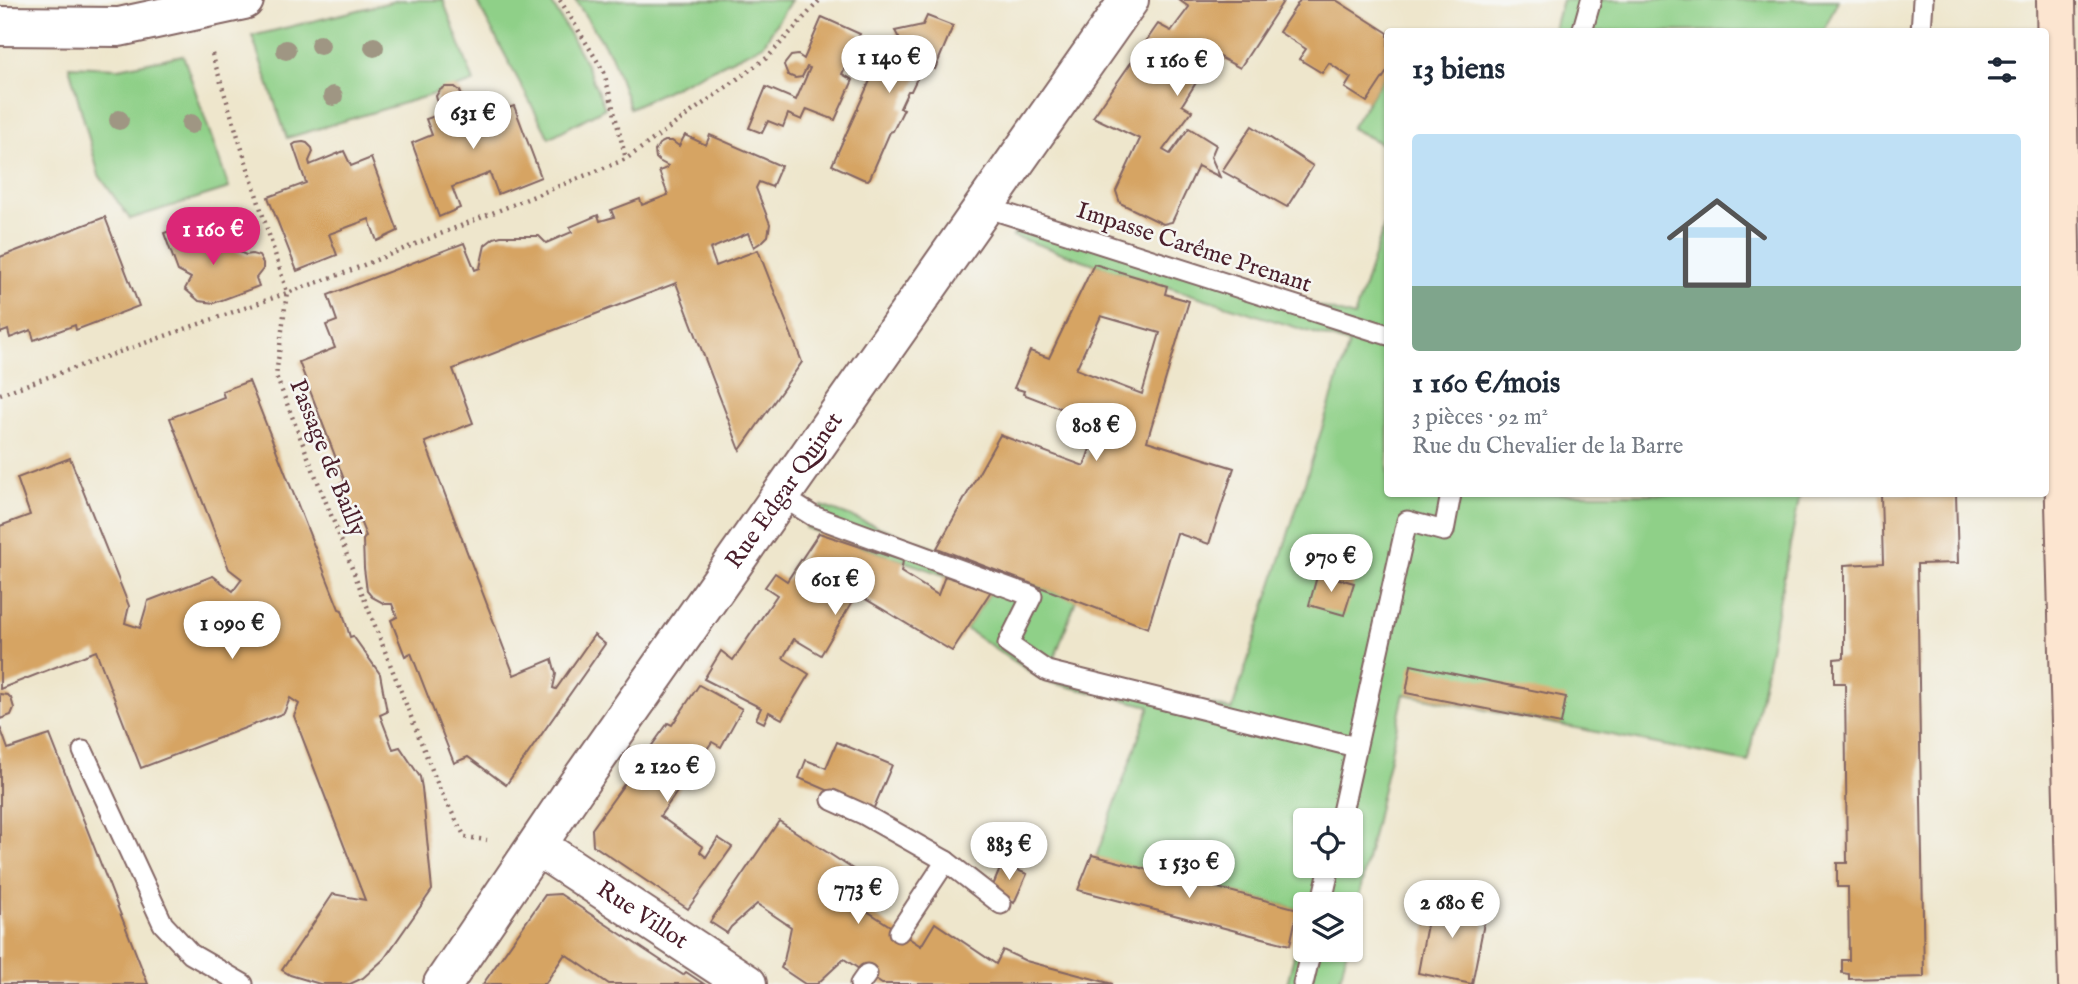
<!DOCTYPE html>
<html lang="fr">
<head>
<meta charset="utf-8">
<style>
	body { margin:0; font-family:"IM FELL English",serif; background:#f6f6f7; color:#1f2937; height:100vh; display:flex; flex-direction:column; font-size:26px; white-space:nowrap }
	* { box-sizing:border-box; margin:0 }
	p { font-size:23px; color:#747a83 }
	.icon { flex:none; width:38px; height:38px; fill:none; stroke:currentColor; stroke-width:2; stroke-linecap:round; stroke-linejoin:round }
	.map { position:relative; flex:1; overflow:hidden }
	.panel { position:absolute; left:1384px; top:28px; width:665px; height:469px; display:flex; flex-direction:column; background:#fff; border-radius:7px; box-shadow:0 2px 5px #0004 }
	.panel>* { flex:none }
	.fabs { position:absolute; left:1293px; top:808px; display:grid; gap:14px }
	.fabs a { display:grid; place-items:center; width:70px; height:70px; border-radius:7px; background:#fff; box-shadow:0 2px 5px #0004; font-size:35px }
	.price { position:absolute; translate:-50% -60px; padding:0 16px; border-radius:24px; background:#fff; color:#222; font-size:23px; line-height:46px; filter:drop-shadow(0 2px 4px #0008) }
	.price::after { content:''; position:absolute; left:50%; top:42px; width:21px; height:16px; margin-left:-10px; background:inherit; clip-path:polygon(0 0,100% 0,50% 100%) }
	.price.current { background:#db2777; color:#fff }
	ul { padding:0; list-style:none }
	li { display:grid; align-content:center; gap:14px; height:371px; padding:0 28px }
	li+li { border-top:2px solid #e0e1e3 }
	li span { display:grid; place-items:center; height:217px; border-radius:7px; color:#555 }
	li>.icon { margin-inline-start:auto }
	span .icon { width:126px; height:126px; fill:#fffc; stroke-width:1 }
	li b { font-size:30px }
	h2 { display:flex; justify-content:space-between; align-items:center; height:84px; padding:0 28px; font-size:30px }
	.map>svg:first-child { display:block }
	.green { fill:#8fd088; stroke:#6c785a; stroke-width:2; fill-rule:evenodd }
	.building { fill:#d6a464; fill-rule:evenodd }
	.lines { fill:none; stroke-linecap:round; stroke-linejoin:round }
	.lane-casing { stroke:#836563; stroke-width:23 }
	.street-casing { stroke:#836563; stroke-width:42 }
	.secondary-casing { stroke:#836563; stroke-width:42 }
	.path { stroke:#836563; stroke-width:4.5; stroke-dasharray:2 5; stroke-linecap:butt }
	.lane { stroke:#fff; stroke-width:19 }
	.street { stroke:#fff; stroke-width:38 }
	.secondary { stroke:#fce5d0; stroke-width:38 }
	.tree { fill:#9f9683 }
	.labels { text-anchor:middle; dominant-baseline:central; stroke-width:5; stroke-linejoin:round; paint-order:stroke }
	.street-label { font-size:24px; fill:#4a1f2b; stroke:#f6f6f2 }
</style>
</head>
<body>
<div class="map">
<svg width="2078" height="984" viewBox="0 0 2078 984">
	<rect width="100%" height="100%" fill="#f6f6f2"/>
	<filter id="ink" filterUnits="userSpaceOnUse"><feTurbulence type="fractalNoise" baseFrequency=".0143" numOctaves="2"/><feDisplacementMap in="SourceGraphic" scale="14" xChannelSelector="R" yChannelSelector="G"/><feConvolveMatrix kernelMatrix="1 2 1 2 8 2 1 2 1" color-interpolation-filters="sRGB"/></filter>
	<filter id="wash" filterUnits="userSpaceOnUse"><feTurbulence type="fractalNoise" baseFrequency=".00686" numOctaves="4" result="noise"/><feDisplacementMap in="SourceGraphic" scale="28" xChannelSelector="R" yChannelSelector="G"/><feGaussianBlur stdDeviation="1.57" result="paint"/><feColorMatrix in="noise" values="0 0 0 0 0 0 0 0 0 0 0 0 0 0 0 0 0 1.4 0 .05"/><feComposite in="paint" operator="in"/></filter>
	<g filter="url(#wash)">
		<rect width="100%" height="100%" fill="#eee6cc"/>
		<g class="green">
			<polygon points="399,0 443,0 474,82 287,138 252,36"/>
			<polygon points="476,0 550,0 583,58 605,108 549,138"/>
			<polygon points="575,0 791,0 763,45 630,108 611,55"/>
			<polygon points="1562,0 1838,0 1824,31 1553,32"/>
			<polygon points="183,55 229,188 130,219 99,175 69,66 119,68"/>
			<polygon points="1388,70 1388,147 1351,128"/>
			<path d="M1388,214V494H1800L1748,762L1404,694L1351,932V905H1306V950H1347L1339,984H1287L1296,948L1298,909L1096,857L1150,706L1044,681L966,629L991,591L806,528L822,506L1076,600L1052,665L1232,710L1349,344L1094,264L1013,236L1024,217L1354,317ZM1306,821H1351V866H1306Z"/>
		</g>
		<g id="blocks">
			<g class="building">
				<polygon points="1179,0 1284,0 1240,68 1214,54 1182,105 1192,111 1163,150 1170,154 1189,128 1216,145 1211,157 1220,177 1198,166 1172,222 1163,224 1120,203 1116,191 1140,139 1093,117 1158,24 1171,31 1189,7"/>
				<polygon points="1300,0 1336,0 1388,33 1388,70 1367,102 1345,88 1351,78 1329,63 1322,73 1299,59 1306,49 1279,32"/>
				<polygon points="927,16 953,26 935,69 922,62 918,68 921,70 911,91 908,91 900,108 904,109 893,131 890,132 870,178 868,180 863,179 832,165 886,45 894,49 899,38 895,31 923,25"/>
				<polygon points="822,17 860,34 842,74 853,80 835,120 807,109 802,120 788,114 783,127 768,121 762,133 749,128 766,87 796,100 810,68 807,67 802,77 795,78 788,75 784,65 791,56 798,55 804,59"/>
				<polygon points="445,87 455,87 460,91 472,121 514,106 541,177 498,194 490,173 452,187 460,208 439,217 412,143 432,135 426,119 459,108 458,106 451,109 451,106 441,105 437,100 436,96 440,90"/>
				<polygon points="1252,126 1313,166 1287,207 1222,171"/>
				<polygon points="685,135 706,145 710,135 781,166 772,187 759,182 756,188 770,224 768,236 763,241 754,247 748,233 710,249 716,266 758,250 802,362 740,450 676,283 453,369 473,423 425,442 514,675 552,659 556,674 553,688 556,689 594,635 605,644 506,785 468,757 454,763 411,653 405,656 391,620 397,617 392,604 385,604 372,597 367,591 364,568 363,540 366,536 360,521 354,523 340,484 345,482 299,362 335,348 326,325 337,321 328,295 464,243 475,270 480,268 485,245 494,238 501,236 539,236 546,243 572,232 570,227 598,215 600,221 614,217 611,210 640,199 642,205 668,195 659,171 667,168 668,166 659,161 656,158 655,151 659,144 665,141 672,141 679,146"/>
				<polygon points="303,142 307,143 312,148 313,152 309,161 310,165 344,151 351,166 371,158 398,231 377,241 369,219 329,234 337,255 297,271 268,197 306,183 293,145 296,143"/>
				<polygon points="105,217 139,306 76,330 75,325 34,340 31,330 10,338 8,330 0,333 0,257"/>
				<polygon points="186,225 187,229 180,229 228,249 230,248 246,255 252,254 259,256 263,263 263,269 256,278 259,286 214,303 199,301 185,289 191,278 178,271 164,233"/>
				<path d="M1094,264L1167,286L1165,294L1189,301L1147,441L1234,468L1209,544L1177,533L1148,628L937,548L1000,435L1084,466L1099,423L1023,394L1024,391L1014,388L1030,351L1049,358ZM1101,316L1160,333L1142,394L1076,369Z"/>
				<polygon points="249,381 339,609 342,610 350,637 353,636 380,674 387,712 380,715 393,749 400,747 420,777 422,788 432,890 384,959 363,978 350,984 320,984 290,975 282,970 333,894 365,900 294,716 299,704 290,698 284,713 141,768 96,651 0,689 0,526 30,515 17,478 70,458 129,606 125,623 140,628 148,601 213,576 233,591 242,579 229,569 170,418 224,397 222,391"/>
				<polygon points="1881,494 1956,494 1958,563 1917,564 1924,977 1849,979 1849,974 1842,973 1842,960 1849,960 1848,887 1837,887 1837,863 1847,863 1845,683 1834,683 1834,659 1844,658 1844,565 1883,563"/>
				<polygon points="819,533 903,561 901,572 938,595 945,576 991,591 952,651 857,594 821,655 794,639 783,658 809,674 782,719 769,712 764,723 756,719 761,708 704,679 721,651 733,660 777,595 765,587 775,573 787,581"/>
				<polygon points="1318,573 1354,583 1344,615 1309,605"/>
				<polygon points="1411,665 1566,697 1561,724 1406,693"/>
				<polygon points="699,685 742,709 721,747 712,742 660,816 703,847 700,852 706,857 718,838 732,847 688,909 593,845 592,829 668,723 672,725"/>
				<polygon points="0,694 8,695 11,698 14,708 11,715 0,719"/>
				<polygon points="0,727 8,749 50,735 148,984 0,984"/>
				<polygon points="837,742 892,765 873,810 799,778 806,760 826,768"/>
				<polygon points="779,821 862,875 847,898 921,946 935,923 996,964 1003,950 1026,961 1113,984 882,984 844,959 817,984 805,984 781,968 784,961 791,927 757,904 731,927 727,933 710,922"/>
				<polygon points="1092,855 1298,909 1290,945 1078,890"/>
				<polygon points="1002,864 1027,874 1014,903 992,888"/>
				<polygon points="560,894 683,975 686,972 704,984 609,984 565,954 545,984 483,984 545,895"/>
				<polygon points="1432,897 1487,908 1472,984 1418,973"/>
			</g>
		</g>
	</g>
	<g filter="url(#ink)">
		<use href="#blocks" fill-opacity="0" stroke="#836563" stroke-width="2"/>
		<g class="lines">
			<defs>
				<g id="lane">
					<polyline points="1582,32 1591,0"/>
					<polyline points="1921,32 1923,0"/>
					<polyline points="985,207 1388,335"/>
					<polyline points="781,496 813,516 1032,596 1008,644 1047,671 1356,747"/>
					<polyline points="83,751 163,924 191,954 243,984"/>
					<polyline points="832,800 863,814 946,861 899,932"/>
					<polyline points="1340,821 1407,521 1444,531 1451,494"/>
					<polyline points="946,861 1001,904"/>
					<polyline points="1321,905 1330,866"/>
					<polyline points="860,984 867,974"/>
					<polyline points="1303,984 1311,950"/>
				</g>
				<g id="street">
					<polyline points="0,26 119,27 244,0"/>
					<path id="s1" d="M537,846L747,984"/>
					<path id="s2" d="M443,984L574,790L1129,0"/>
				</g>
				<polyline id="secondary" points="2056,0 2063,429 2078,984"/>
			</defs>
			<use href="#lane" class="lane-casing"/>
			<use href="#street" class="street-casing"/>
			<use href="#secondary" class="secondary-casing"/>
			<g class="path">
				<polyline points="560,0 604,72 626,159"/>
				<polyline points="212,54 287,292 276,376 440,790 465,837 487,840"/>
				<polyline points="0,394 344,273 626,159 768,57 820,0"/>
			</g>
			<use href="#lane" class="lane"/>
			<use href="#street" class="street"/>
			<use href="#secondary" class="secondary"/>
		</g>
		<g class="tree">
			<circle cx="320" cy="45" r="10"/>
			<circle cx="374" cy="47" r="10"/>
			<circle cx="286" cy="50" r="10"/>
			<circle cx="333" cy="96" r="10"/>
			<circle cx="119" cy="120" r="10"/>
			<circle cx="191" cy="124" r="10"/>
		</g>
	</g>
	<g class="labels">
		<g class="street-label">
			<text transform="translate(1194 248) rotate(18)">Impasse Carême Prenant</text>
			<text transform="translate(327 458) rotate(68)">Passage de Bailly</text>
			<text stroke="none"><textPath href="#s2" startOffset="600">Rue Edgar Quinet</textPath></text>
			<text stroke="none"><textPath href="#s1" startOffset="126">Rue Villot</textPath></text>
		</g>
	</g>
</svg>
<div class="fabs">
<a><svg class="icon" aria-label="locate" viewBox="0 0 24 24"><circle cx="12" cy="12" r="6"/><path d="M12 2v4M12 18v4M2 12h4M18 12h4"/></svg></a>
<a><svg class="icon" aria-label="layers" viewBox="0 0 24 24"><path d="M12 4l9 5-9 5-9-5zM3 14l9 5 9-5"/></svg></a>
</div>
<b class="price" style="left:889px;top:95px">1 140 €</b>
<b class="price" style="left:1177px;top:98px">1 160 €</b>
<b class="price" style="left:473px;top:151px">631 €</b>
<b class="price current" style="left:213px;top:267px">1 160 €</b>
<b class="price" style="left:1096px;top:463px">808 €</b>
<b class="price" style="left:1331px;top:594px">970 €</b>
<b class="price" style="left:835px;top:617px">601 €</b>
<b class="price" style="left:232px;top:661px">1 090 €</b>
<b class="price" style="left:667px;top:804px">2 120 €</b>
<b class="price" style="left:1009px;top:882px">883 €</b>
<b class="price" style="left:1189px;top:900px">1 530 €</b>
<b class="price" style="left:858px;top:926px">773 €</b>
<b class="price" style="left:1452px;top:940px">2 680 €</b>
<section class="panel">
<h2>13 biens<svg class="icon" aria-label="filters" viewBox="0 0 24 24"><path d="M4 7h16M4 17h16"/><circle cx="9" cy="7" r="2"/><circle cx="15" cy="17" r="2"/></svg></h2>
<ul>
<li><span style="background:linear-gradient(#bfe0f5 70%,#7fa58c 0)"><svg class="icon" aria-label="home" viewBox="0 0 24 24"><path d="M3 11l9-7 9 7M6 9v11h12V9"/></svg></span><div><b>1 160 €/mois</b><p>3 pièces · 92 m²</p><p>Rue du Chevalier de la Barre</p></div></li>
</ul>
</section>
</div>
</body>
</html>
